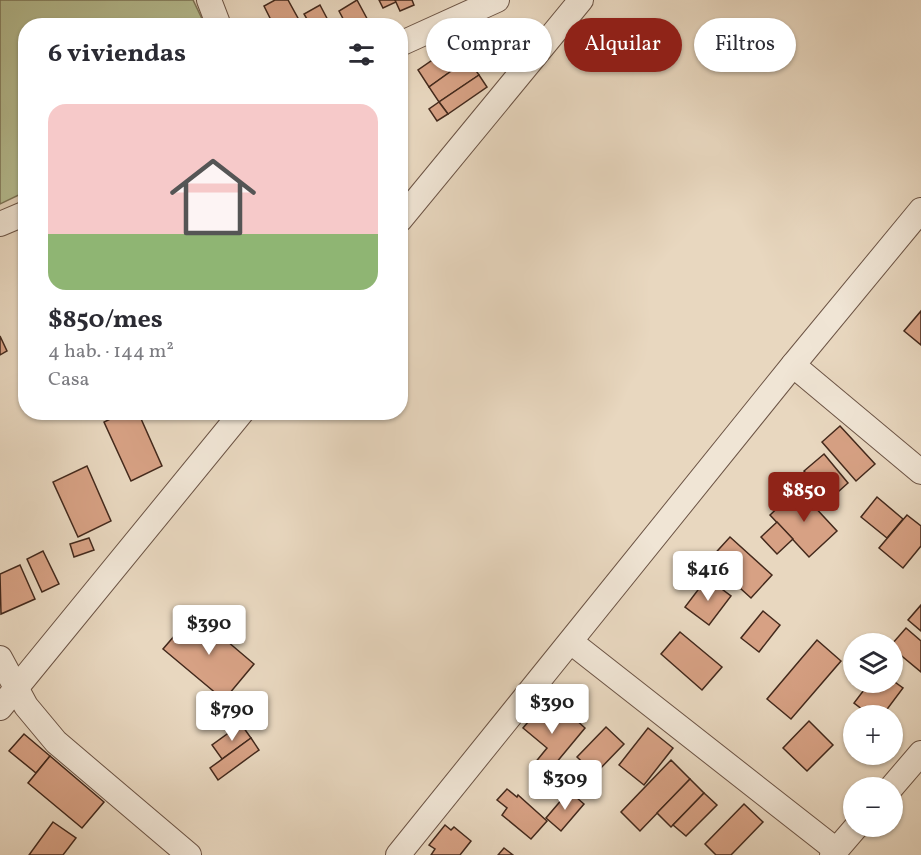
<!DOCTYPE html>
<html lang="es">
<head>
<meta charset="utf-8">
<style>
	body { margin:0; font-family:Vollkorn,serif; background:#f2f2f3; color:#2b2b33; height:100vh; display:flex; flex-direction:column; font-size:22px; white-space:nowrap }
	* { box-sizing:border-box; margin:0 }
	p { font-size:20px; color:#7c7c81 }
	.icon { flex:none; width:33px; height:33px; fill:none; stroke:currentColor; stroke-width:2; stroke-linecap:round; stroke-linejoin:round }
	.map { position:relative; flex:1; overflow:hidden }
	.sheet { position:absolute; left:18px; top:18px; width:390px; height:402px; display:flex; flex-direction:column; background:#fff; border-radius:24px; box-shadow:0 2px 4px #0004 }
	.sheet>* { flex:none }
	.top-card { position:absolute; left:426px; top:18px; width:405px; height:54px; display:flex; gap:12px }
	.controls { position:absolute; left:843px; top:633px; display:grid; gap:12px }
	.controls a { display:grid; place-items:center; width:60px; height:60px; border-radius:50%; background:#fff; box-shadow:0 2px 4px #0004; font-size:30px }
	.price { position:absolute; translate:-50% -51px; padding:0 14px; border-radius:6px; background:#fff; color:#222; font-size:20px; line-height:39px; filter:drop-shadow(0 2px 3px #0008) }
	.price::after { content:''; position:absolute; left:50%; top:36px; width:18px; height:14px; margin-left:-9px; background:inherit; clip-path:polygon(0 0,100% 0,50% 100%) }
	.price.selected { background:#8f2418; color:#fff }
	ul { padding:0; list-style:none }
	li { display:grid; align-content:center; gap:12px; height:318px; padding:0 30px }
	li span { display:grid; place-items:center; height:186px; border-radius:18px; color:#555 }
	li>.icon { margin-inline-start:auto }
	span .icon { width:108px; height:108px; fill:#fffc; stroke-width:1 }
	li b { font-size:26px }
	h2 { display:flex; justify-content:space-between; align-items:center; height:72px; padding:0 30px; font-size:26px }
	.chip { padding:0 21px; border-radius:27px; background:#fff; box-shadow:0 2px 4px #0004; font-size:21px; line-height:54px }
	.chip.selected { background:#8f2418; color:#fff }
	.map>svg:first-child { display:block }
	.green { fill:#b6be92; stroke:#7c7457; stroke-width:1.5 }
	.building { fill:#d7a184; stroke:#43291c; stroke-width:1.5 }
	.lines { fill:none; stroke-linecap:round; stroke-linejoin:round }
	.minor-casing { stroke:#6c5445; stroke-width:26 }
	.minor { stroke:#f0e5d5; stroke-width:24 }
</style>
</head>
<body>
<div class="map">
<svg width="921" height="855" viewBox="0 0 921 855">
	<rect width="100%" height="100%" fill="#e8d7bf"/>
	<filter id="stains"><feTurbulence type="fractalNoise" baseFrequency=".00333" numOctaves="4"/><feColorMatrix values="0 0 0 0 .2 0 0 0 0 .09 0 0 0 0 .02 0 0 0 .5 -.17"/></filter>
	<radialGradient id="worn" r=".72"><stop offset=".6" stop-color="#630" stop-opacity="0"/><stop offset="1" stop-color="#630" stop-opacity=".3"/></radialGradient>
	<polygon class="green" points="0,0 193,0 205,25 26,26 25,192 0,204"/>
	<g class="building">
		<polygon points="275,0 288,0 299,20 288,26 274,26 264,6"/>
		<polygon points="357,0 371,26 347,26 339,11"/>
		<polygon points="379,0 395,0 396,2 383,8"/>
		<polygon points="395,0 412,0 414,5 400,11"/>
		<polygon points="320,5 331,26 311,26 304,14"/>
		<polygon points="457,43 468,59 429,87 418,70"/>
		<polygon points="468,59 479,75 439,102 429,87"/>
		<polygon points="479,75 487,87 448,114 439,102"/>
		<polygon points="439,102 448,114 437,121 429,109"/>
		<polygon points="921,311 921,345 904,331"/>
		<polygon points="0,336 7,351 0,355"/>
		<polygon points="125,412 138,412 162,466 131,481 104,422"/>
		<polygon points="840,426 875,464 856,481 822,442"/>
		<polygon points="824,454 848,483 829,500 804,471"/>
		<polygon points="87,466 111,521 78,537 53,482"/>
		<polygon points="798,489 837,531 809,557 770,515"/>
		<polygon points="877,497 903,519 887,538 861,517"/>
		<polygon points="907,515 921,526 921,546 903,568 879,548"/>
		<polygon points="777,522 793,539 777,554 761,537"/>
		<polygon points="730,537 772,575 751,598 709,560"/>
		<polygon points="89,538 94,550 74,557 70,544"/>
		<polygon points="43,551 59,584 42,592 27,559"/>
		<polygon points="20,565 35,599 1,614 0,574"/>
		<polygon points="707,578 731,596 709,625 685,607"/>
		<polygon points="921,605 921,631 908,620"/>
		<polygon points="763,611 780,625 759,652 741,638"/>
		<polygon points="194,613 254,664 224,700 163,649"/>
		<polygon points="906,628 921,641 921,672 892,648 892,644"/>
		<polygon points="680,632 722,667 702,690 661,654"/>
		<polygon points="817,640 841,661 791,719 767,699"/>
		<polygon points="892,680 903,688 882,716 871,716 854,703 870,682 892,682"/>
		<polygon points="545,702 569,722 573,717 585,728 546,775 534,764 547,748 523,728"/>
		<polygon points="809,721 833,745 807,771 783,748"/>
		<polygon points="241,724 251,738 222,759 212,745"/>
		<polygon points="606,727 624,744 595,774 577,757"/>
		<polygon points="648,728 673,748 644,785 619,765"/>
		<polygon points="24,734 50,756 36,773 9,751"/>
		<polygon points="251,738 259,750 218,780 210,768"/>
		<polygon points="50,756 104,802 82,828 28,783"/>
		<polygon points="671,760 690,779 640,831 621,812"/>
		<polygon points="690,779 704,793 671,827 657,813"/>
		<polygon points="507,789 517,797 518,795 547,821 531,839 502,815 507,808 497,800"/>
		<polygon points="569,791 584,804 561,831 546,818"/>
		<polygon points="704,793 717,805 686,836 673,825"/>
		<polygon points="744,804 763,822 731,855 716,855 705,844"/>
		<polygon points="53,822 76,838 63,855 29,855"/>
		<polygon points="445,825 451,830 454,827 471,841 460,855 431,855 435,849 429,845"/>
		<polygon points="504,848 513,855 498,855"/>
	</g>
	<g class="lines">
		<defs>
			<g id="minor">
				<polyline points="209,0 219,26"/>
				<polyline points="400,44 497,0"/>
				<polyline points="400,220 581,0"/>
				<polyline points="0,224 26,213"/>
				<polyline points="793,365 921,472"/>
				<polyline points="571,642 836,850"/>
				<polyline points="0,658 26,706 56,742 189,855"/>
				<polyline points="0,708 242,412"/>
				<polyline points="891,788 921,753"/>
				<polyline points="398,855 793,365 921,210"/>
				<polyline points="832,855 857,826"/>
			</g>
		</defs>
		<use href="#minor" class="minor-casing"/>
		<use href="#minor" class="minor"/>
	</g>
	<rect width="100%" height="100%" filter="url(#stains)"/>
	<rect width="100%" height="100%" fill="url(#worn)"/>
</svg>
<div class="controls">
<a><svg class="icon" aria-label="layers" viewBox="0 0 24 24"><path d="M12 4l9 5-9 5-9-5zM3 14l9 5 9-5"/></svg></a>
<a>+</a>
<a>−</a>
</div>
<b class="price selected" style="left:804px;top:523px">$850</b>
<b class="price" style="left:708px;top:602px">$416</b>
<b class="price" style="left:209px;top:656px">$390</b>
<b class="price" style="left:552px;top:735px">$390</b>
<b class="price" style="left:232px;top:742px">$790</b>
<b class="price" style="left:565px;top:811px">$309</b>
<div class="top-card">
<a class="chip">Comprar</a>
<a class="chip selected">Alquilar</a>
<a class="chip">Filtros</a>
</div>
<section class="sheet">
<h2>6 viviendas<svg class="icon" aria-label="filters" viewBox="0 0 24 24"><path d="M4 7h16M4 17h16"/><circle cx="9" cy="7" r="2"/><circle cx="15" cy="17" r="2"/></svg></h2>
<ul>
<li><span style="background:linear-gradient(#f6c9c9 70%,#8fb573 0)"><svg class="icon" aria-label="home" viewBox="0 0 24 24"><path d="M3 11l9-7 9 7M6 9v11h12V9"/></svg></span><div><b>$850/mes</b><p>4 hab. · 144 m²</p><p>Casa</p></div></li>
</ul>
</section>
</div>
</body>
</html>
